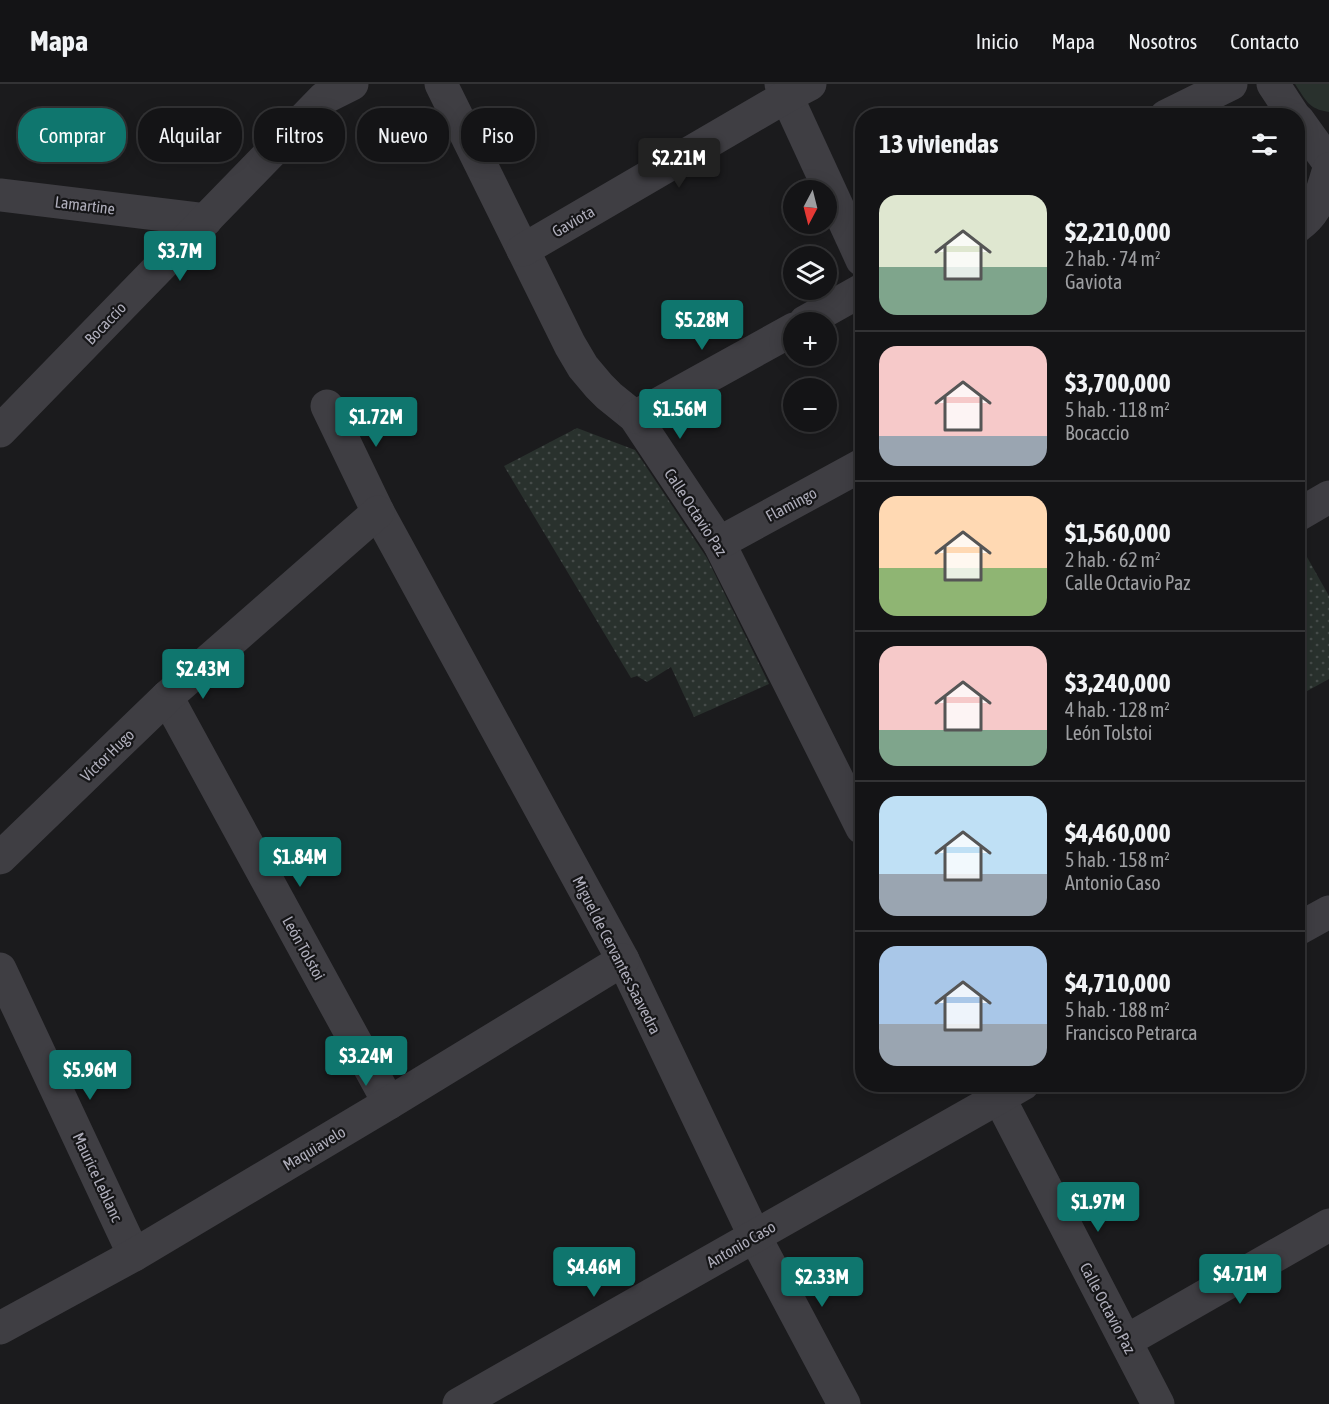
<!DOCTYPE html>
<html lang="es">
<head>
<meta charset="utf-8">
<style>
	body { margin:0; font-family:"Asap Condensed",sans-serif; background:#212123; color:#f1f3f6; height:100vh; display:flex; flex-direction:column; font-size:22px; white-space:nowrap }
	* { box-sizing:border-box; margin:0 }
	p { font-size:20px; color:#9d9ea1 }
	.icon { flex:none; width:33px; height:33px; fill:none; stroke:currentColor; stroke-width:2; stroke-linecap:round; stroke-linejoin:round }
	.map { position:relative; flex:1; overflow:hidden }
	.side { position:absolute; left:855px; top:24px; width:450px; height:984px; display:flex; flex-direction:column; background:#141416; border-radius:24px; box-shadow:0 3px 15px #0003,0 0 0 2px #333335 }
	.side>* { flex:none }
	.hud { position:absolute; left:18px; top:24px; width:570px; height:54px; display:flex; gap:12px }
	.needle { width:39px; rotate:187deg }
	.tools { position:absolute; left:783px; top:96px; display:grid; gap:12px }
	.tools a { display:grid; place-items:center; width:54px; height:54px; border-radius:50%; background:#141416; box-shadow:0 3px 15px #0003,0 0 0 2px #333335; font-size:30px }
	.price { position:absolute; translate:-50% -51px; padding:0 14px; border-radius:6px; background:#0f766e; color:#fff; font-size:20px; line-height:39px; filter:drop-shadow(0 2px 3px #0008) }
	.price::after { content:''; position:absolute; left:50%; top:36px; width:18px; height:14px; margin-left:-9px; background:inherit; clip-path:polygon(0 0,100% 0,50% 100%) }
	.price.selected { background:#222; color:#fff }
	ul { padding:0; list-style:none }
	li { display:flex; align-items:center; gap:18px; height:150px; padding:0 24px }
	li+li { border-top:2px solid #333335 }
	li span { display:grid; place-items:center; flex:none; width:168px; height:120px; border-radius:18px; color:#555 }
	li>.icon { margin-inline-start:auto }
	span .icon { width:72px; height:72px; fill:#fffc; stroke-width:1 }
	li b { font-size:26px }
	h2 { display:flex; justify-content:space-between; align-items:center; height:72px; padding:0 24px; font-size:26px }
	.tag { padding:0 21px; border-radius:24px; background:#141416; box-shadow:0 3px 15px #0003,0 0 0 2px #333335; font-size:21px; line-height:54px }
	.tag.selected { background:#0f766e; color:#fff }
	header { display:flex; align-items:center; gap:36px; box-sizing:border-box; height:84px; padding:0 30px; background:#141416; border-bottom:2px solid #333335 }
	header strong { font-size:28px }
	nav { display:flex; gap:33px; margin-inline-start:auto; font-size:21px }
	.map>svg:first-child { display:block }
	.grass { fill:#29312d }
	.park { fill:url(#park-dots) }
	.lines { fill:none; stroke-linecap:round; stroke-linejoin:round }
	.minor { stroke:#3f3e43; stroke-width:33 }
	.labels { text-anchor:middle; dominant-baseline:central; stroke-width:4.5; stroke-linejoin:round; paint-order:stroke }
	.street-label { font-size:16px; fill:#afaebb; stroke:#161618 }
</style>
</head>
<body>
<header>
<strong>Mapa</strong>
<nav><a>Inicio</a><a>Mapa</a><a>Nosotros</a><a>Contacto</a></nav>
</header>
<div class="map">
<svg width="1329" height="1320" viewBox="0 0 1329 1320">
	<defs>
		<pattern id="park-dots" width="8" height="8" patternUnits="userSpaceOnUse" patternTransform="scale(1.5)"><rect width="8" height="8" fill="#29312d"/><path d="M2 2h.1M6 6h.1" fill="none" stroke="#464c4a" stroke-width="1.8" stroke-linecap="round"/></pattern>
	</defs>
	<rect width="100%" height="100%" fill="#1b1b1d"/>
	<path class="grass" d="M1295,0H1329V28C1308,25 1306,16 1295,0Z"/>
	<g class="park">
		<polygon points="577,344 635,366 707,474 769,600 694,633 671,583 647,598 637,592 631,594 504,382"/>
		<polygon points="1303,466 1329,512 1329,595 1298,612 1298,469"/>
	</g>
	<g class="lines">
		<g class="minor">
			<polyline points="441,0 570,261 583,283 599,302 609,312 635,333 719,459 862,744"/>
			<polyline points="781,0 862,176"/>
			<polyline points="1273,0 1294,32"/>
			<polyline points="1166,32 1231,0"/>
			<polyline points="1298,36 1329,79"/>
			<polyline points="0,111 206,136"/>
			<path d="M1298,142C1319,127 1321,109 1329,85"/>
			<polyline points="523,166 787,12 810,0"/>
			<polyline points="805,238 862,206"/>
			<polyline points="327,322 378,428 623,876 755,1153 844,1320"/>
			<polyline points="635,333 794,245"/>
			<polyline points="0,347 324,14 352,0"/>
			<polyline points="1298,431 1329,413"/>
			<polyline points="719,459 862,381"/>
			<polyline points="167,613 389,1019"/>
			<polyline points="0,774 167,613 378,428"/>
			<polyline points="1298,845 1329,828"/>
			<polyline points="0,885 134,1171"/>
			<polyline points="992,1000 1158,1320"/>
			<polyline points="0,1244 134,1171 389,1019 623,876"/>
			<polyline points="1126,1257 1329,1141"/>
			<polyline points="459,1320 1023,1000"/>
		</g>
	</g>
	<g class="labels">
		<g class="street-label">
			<text transform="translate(85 121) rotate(7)">Lamartine</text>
			<text transform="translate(573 137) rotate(-30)">Gaviota</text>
			<text transform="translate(105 239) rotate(-46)">Bocaccio</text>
			<text transform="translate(791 420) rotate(-28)">Flamingo</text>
			<text transform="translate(696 428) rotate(57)">Calle Octavio Paz</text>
			<text transform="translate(107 671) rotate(-44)">Víctor Hugo</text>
			<text transform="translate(304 864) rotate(61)">León Tolstoi</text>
			<text transform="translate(617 871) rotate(63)">Miguel de Cervantes Saavedra</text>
			<text transform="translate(314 1064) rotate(-31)">Maquiavelo</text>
			<text transform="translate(98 1093) rotate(65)">Maurice Leblanc</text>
			<text transform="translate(741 1160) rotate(-30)">Antonio Caso</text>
			<text transform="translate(1108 1224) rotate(62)">Calle Octavio Paz</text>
		</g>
	</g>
</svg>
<div class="tools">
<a><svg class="needle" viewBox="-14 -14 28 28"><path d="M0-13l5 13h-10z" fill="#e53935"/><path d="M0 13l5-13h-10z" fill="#9d9ea1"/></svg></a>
<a><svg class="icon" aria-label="layers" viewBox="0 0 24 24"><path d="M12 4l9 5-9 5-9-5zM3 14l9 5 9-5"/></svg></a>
<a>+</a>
<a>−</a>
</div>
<b class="price selected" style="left:679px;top:105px">$2.21M</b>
<b class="price" style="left:180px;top:198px">$3.7M</b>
<b class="price" style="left:702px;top:267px">$5.28M</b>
<b class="price" style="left:680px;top:356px">$1.56M</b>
<b class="price" style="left:376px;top:364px">$1.72M</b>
<b class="price" style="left:203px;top:616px">$2.43M</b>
<b class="price" style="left:300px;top:804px">$1.84M</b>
<b class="price" style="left:366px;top:1003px">$3.24M</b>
<b class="price" style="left:90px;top:1017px">$5.96M</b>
<b class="price" style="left:1098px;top:1149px">$1.97M</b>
<b class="price" style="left:594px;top:1214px">$4.46M</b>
<b class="price" style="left:1240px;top:1221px">$4.71M</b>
<b class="price" style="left:822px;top:1224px">$2.33M</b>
<div class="hud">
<a class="tag selected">Comprar</a>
<a class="tag">Alquilar</a>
<a class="tag">Filtros</a>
<a class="tag">Nuevo</a>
<a class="tag">Piso</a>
</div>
<section class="side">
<h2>13 viviendas<svg class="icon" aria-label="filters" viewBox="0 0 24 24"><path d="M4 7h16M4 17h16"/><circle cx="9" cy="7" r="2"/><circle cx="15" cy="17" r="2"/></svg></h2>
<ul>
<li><span style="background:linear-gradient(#dfe7d0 60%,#7fa58c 0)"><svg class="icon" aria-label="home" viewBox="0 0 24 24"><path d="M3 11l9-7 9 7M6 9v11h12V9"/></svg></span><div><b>$2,210,000</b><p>2 hab. · 74 m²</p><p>Gaviota</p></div></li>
<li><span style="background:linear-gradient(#f6c9c9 75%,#9aa5b1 0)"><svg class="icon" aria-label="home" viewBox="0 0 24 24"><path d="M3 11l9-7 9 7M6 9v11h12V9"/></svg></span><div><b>$3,700,000</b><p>5 hab. · 118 m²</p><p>Bocaccio</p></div></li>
<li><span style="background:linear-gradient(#ffd9b3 60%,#8fb573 0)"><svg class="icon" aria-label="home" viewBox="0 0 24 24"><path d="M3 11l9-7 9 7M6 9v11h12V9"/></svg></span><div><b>$1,560,000</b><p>2 hab. · 62 m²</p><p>Calle Octavio Paz</p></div></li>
<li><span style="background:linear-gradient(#f6c9c9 70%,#7fa58c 0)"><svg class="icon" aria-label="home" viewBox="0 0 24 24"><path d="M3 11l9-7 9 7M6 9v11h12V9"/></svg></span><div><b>$3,240,000</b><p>4 hab. · 128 m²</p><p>León Tolstoi</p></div></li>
<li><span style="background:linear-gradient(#bfe0f5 65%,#9aa5b1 0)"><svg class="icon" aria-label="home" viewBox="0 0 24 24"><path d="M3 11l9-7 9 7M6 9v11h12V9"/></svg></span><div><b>$4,460,000</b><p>5 hab. · 158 m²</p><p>Antonio Caso</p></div></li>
<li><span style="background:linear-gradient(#a9c7e8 65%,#9aa5b1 0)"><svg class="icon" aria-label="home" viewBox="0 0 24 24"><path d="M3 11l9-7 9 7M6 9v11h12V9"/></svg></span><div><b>$4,710,000</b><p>5 hab. · 188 m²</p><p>Francisco Petrarca</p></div></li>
</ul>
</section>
</div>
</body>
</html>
